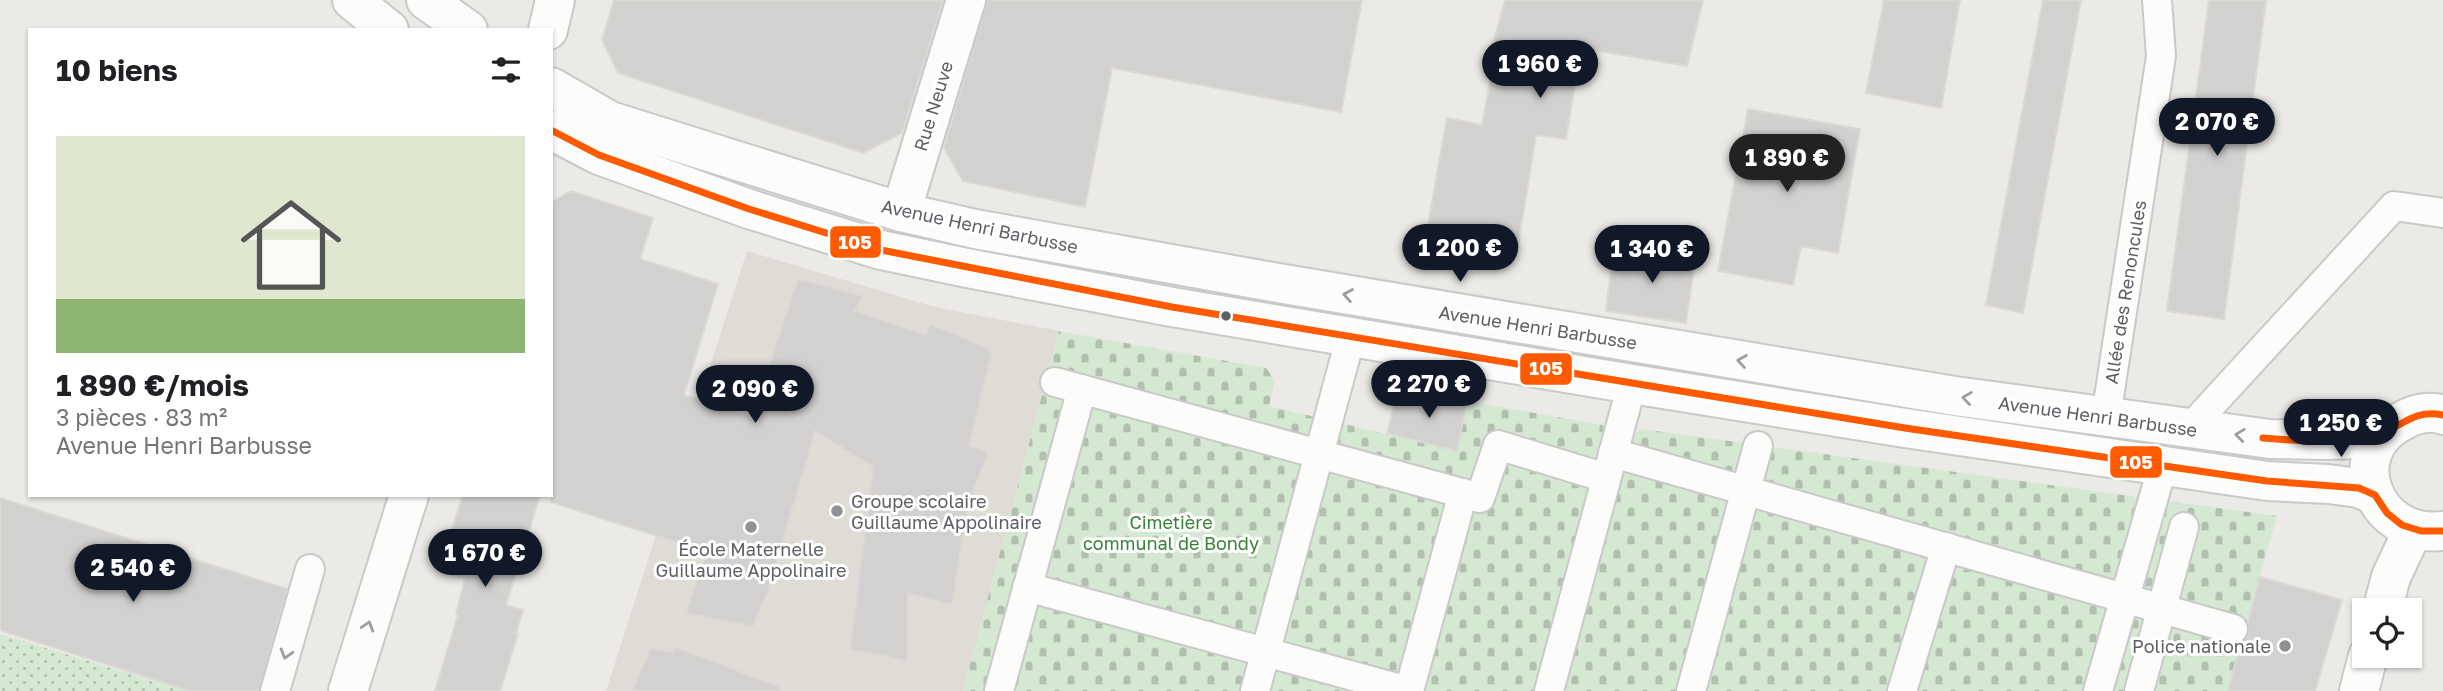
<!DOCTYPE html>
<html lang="fr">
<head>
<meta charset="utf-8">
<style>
	body { margin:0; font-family:"Golos Text",sans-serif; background:#f2f2f2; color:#202124; height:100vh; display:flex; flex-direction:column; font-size:26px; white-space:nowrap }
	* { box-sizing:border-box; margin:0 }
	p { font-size:23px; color:#757577 }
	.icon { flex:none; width:38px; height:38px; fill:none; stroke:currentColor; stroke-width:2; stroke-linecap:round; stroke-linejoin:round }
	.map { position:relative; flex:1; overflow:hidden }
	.sheet { position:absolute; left:28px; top:28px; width:525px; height:469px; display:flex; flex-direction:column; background:#fff; border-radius:0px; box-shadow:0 2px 5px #0004 }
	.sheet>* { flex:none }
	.buttons { position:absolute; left:2352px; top:598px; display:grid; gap:14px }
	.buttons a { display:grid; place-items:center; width:70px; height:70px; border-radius:0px; background:#fff; box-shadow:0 2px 5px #0004; font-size:35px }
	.price { position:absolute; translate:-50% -60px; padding:0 16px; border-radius:24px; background:#111827; color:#fff; font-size:23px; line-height:46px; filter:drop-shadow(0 2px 4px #0008) }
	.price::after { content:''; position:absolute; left:50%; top:42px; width:21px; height:16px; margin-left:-10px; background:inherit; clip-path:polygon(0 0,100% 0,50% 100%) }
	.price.on { background:#222; color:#fff }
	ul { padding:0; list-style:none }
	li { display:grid; align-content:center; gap:14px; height:371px; padding:0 28px }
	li+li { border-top:2px solid #e0e0e0 }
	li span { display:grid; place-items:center; height:217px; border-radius:0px; color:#555 }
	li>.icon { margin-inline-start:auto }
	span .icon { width:126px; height:126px; fill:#fffc; stroke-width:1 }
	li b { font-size:30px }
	h2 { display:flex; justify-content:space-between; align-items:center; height:84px; padding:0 28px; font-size:30px }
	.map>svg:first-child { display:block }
	.education { fill:#dfdcd6 }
	.cemetery { fill:url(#cemetery-stones) }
	.park { fill:url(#park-dots) }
	.building { fill:#d3d1cf; stroke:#dbd9d6; stroke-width:2 }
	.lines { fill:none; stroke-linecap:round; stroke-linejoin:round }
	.service-casing { stroke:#c8c9c8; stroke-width:32 }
	.minor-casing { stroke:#c8c9c8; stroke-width:42 }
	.tertiary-casing { stroke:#c8c9c8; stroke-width:42 }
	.service { stroke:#fcfcfb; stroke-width:28 }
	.minor { stroke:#fcfcfb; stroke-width:38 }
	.tertiary { stroke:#fcfcfb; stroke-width:38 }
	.bus-1-casing { stroke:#fff; stroke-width:12 }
	.bus-1 { stroke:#ff5a00; stroke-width:7 }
	.oneway { stroke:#9c9ea0 }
	.bus-dot { fill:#5c6064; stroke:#fff; stroke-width:2.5 }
	.poi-dot { fill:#8e9092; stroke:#fff; stroke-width:2.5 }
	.labels { text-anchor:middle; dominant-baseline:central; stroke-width:6; stroke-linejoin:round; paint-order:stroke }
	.street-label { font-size:18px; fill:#5c6064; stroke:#fff }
	.poi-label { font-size:18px; fill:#5c6064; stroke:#fff; text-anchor:start }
	.park-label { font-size:18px; fill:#378335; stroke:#fff }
	.line-badge { stroke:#fff; stroke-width:2.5 }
	.badge-label { font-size:19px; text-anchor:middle; font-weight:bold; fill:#fff }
</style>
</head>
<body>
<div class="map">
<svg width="2443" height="691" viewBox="0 0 2443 691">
	<defs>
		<pattern id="cemetery-stones" width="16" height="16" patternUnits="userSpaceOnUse" patternTransform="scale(1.75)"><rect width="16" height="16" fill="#d5e8d2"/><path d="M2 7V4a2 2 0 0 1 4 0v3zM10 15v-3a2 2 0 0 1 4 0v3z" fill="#b0bfae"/></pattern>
		<pattern id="park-dots" width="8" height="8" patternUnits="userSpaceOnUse" patternTransform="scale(1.75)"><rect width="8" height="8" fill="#d5e8d2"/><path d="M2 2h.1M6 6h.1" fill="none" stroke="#b0bfae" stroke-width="1.8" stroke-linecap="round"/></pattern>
	</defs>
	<rect width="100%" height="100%" fill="#eceae6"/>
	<polygon class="education" points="747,251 935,307 1059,331 963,691 606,691"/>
	<path class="cemetery" d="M1059,331L1266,368L1275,380L1269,406L1386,434C1394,411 1391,399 1419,393L1603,425L1604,436L1630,441L1634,440L1636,433L1641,429L2277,516L2227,691H963Z"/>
	<polygon class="park" points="0,634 186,691 0,691"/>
	<g class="building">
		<polygon points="614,0 943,0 902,133 863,153 618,73 602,40"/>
		<polygon points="987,0 1362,0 1341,112 1112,68 1085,207 963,181 944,148"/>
		<polygon points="1505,0 1703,0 1687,66 1581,48 1566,139 1536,135 1518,246 1427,230 1447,118 1482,125 1496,49 1492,48"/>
		<polygon points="1884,0 1960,0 1941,108 1866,93"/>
		<polygon points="2043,0 2081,0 2023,313 1986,305"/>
		<polygon points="2209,0 2266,0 2224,319 2167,311"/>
		<polygon points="1748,109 1860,129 1838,253 1801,246 1793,285 1718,271"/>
		<polygon points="571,191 653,218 640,259 718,284 684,395 752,416 798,279 863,296 855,311 926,335 930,324 992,350 969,446 988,452 967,509 952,605 908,593 907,661 850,649 873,467 815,431 769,588 753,627 686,613 707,552 551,502 551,202"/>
		<polygon points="1651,248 1696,254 1686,323 1606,311 1613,252 1650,257"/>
		<polygon points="1419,393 1467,401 1457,451 1387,433 1394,406 1402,398"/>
		<polygon points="463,495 540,495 506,605 523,610 516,633 518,634 500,691 435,691 458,615 456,614 465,579 439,570"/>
		<polygon points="0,498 287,589 259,691 189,691 0,630"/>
		<polygon points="2260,577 2342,600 2315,691 2228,691 2241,643 2249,633 2248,622"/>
		<polygon points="675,647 780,687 780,691 632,691 650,649 673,652"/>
	</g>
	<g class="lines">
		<defs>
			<g id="service">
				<polyline points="1055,382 1480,498 1498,445 1606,478"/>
				<polyline points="2106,417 2161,56 2157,0"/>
				<polyline points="2189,429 2394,206 2443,213"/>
				<polyline points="1613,453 2233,629"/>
				<polyline points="1027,587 1408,691"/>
				<polyline points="275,691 310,569"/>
				<polyline points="999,691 1082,389"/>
				<polyline points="1255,691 1351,336"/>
				<polyline points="1409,691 1463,493"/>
				<polyline points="1549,691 1632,384"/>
				<polyline points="1691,691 1758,446"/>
				<polyline points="1902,691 1946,547"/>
				<polyline points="2098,691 2163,465"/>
				<polyline points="2139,691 2184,527"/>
			</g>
			<g id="minor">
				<polyline points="901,212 966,0"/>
				<polyline points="2382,611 2391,577 2413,530"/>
				<polyline points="2359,691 2368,656"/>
			</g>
			<g id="tertiary">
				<polyline points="352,0 389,30"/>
				<polyline points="426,0 468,30"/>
				<polyline points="548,30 555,0"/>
				<polyline points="551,87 610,121 901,212 975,229 1278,283 1955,396 2270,439 2327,440 2359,439 2381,434"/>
				<polyline points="551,130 599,155 749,209 881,250 967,268 1172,307 1632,384 1905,428 2267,481 2328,484 2359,488 2375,495"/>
				<path d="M2443,415C2430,410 2414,414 2402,421C2341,452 2372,539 2443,531"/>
				<polyline points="348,691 409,495"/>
			</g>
		</defs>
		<use href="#service" class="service-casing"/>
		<use href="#minor" class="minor-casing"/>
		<use href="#tertiary" class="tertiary-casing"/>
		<use href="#service" class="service"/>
		<use href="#minor" class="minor"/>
		<use href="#tertiary" class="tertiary"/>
		<defs>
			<g id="bus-1">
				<polyline points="551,130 599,155 749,209 881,250 1172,307 1905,428 2267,481 2359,488 2375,495 2387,513 2402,525 2421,531 2443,531"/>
				<path d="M2263,438C2299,441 2336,444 2372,436C2400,431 2410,408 2443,415"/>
			</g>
		</defs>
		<use href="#bus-1" class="bus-1-casing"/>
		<use href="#bus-1" class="bus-1"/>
	</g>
	<defs><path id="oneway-chevron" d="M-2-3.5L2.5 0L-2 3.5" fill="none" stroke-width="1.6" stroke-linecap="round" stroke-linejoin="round" transform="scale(1.75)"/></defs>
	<g class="oneway">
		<use href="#oneway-chevron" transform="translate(1348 295) rotate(-170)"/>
		<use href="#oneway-chevron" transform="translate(1742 361) rotate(-171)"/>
		<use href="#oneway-chevron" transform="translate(1967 398) rotate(-172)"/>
		<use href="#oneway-chevron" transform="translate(2240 435) rotate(-173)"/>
		<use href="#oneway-chevron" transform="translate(368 626) rotate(-73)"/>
		<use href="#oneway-chevron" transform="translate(286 654) rotate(106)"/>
	</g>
	<circle class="bus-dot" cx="1226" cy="316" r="6"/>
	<g class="poi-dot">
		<circle cx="837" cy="511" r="7"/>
		<circle cx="751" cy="527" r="7"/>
		<circle cx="2285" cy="646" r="7"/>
	</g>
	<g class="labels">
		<g class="street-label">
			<text transform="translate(933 106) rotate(-73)">Rue Neuve</text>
			<text transform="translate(980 226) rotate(12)">Avenue Henri Barbusse</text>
			<text transform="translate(2125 292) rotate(-81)">Allée des Renoncules</text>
			<text transform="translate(1538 327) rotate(9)">Avenue Henri Barbusse</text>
			<text transform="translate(2098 416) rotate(8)">Avenue Henri Barbusse</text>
		</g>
		<g class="poi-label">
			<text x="851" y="501">Groupe scolaire<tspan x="851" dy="21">Guillaume Appolinaire</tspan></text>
			<text x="751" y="549" text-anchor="middle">École Maternelle<tspan x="751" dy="21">Guillaume Appolinaire</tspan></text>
			<text x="2271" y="646" text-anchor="end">Police nationale</text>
		</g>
		<g class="park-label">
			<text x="1171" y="522">Cimetière<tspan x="1171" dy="21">communal de Bondy</tspan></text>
		</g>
	</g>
	<g class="line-badge">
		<rect x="829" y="225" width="53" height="34" rx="7" fill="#ff5a00"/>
		<rect x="1519" y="352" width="54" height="34" rx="7" fill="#ff5a00"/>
		<rect x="2109" y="445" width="54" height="34" rx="7" fill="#ff5a00"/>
	</g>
	<g class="badge-label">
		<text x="855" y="249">105</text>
		<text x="1546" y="375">105</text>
		<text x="2136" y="469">105</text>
	</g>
</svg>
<div class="buttons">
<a><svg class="icon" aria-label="locate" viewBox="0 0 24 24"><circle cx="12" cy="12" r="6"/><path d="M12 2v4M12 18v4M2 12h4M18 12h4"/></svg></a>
</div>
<b class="price" style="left:1540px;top:100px">1 960 €</b>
<b class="price" style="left:2217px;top:158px">2 070 €</b>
<b class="price on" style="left:1787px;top:194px">1 890 €</b>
<b class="price" style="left:1460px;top:284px">1 200 €</b>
<b class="price" style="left:1652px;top:285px">1 340 €</b>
<b class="price" style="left:1429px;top:420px">2 270 €</b>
<b class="price" style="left:755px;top:425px">2 090 €</b>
<b class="price" style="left:2341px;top:459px">1 250 €</b>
<b class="price" style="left:485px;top:589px">1 670 €</b>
<b class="price" style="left:133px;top:604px">2 540 €</b>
<section class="sheet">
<h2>10 biens<svg class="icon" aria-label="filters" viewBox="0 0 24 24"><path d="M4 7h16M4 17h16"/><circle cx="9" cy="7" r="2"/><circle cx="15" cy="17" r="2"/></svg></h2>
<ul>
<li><span style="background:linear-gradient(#dfe7d0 75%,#8fb573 0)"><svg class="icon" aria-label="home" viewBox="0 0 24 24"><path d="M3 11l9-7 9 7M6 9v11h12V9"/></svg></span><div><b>1 890 €/mois</b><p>3 pièces · 83 m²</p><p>Avenue Henri Barbusse</p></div></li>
</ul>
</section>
</div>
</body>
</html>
